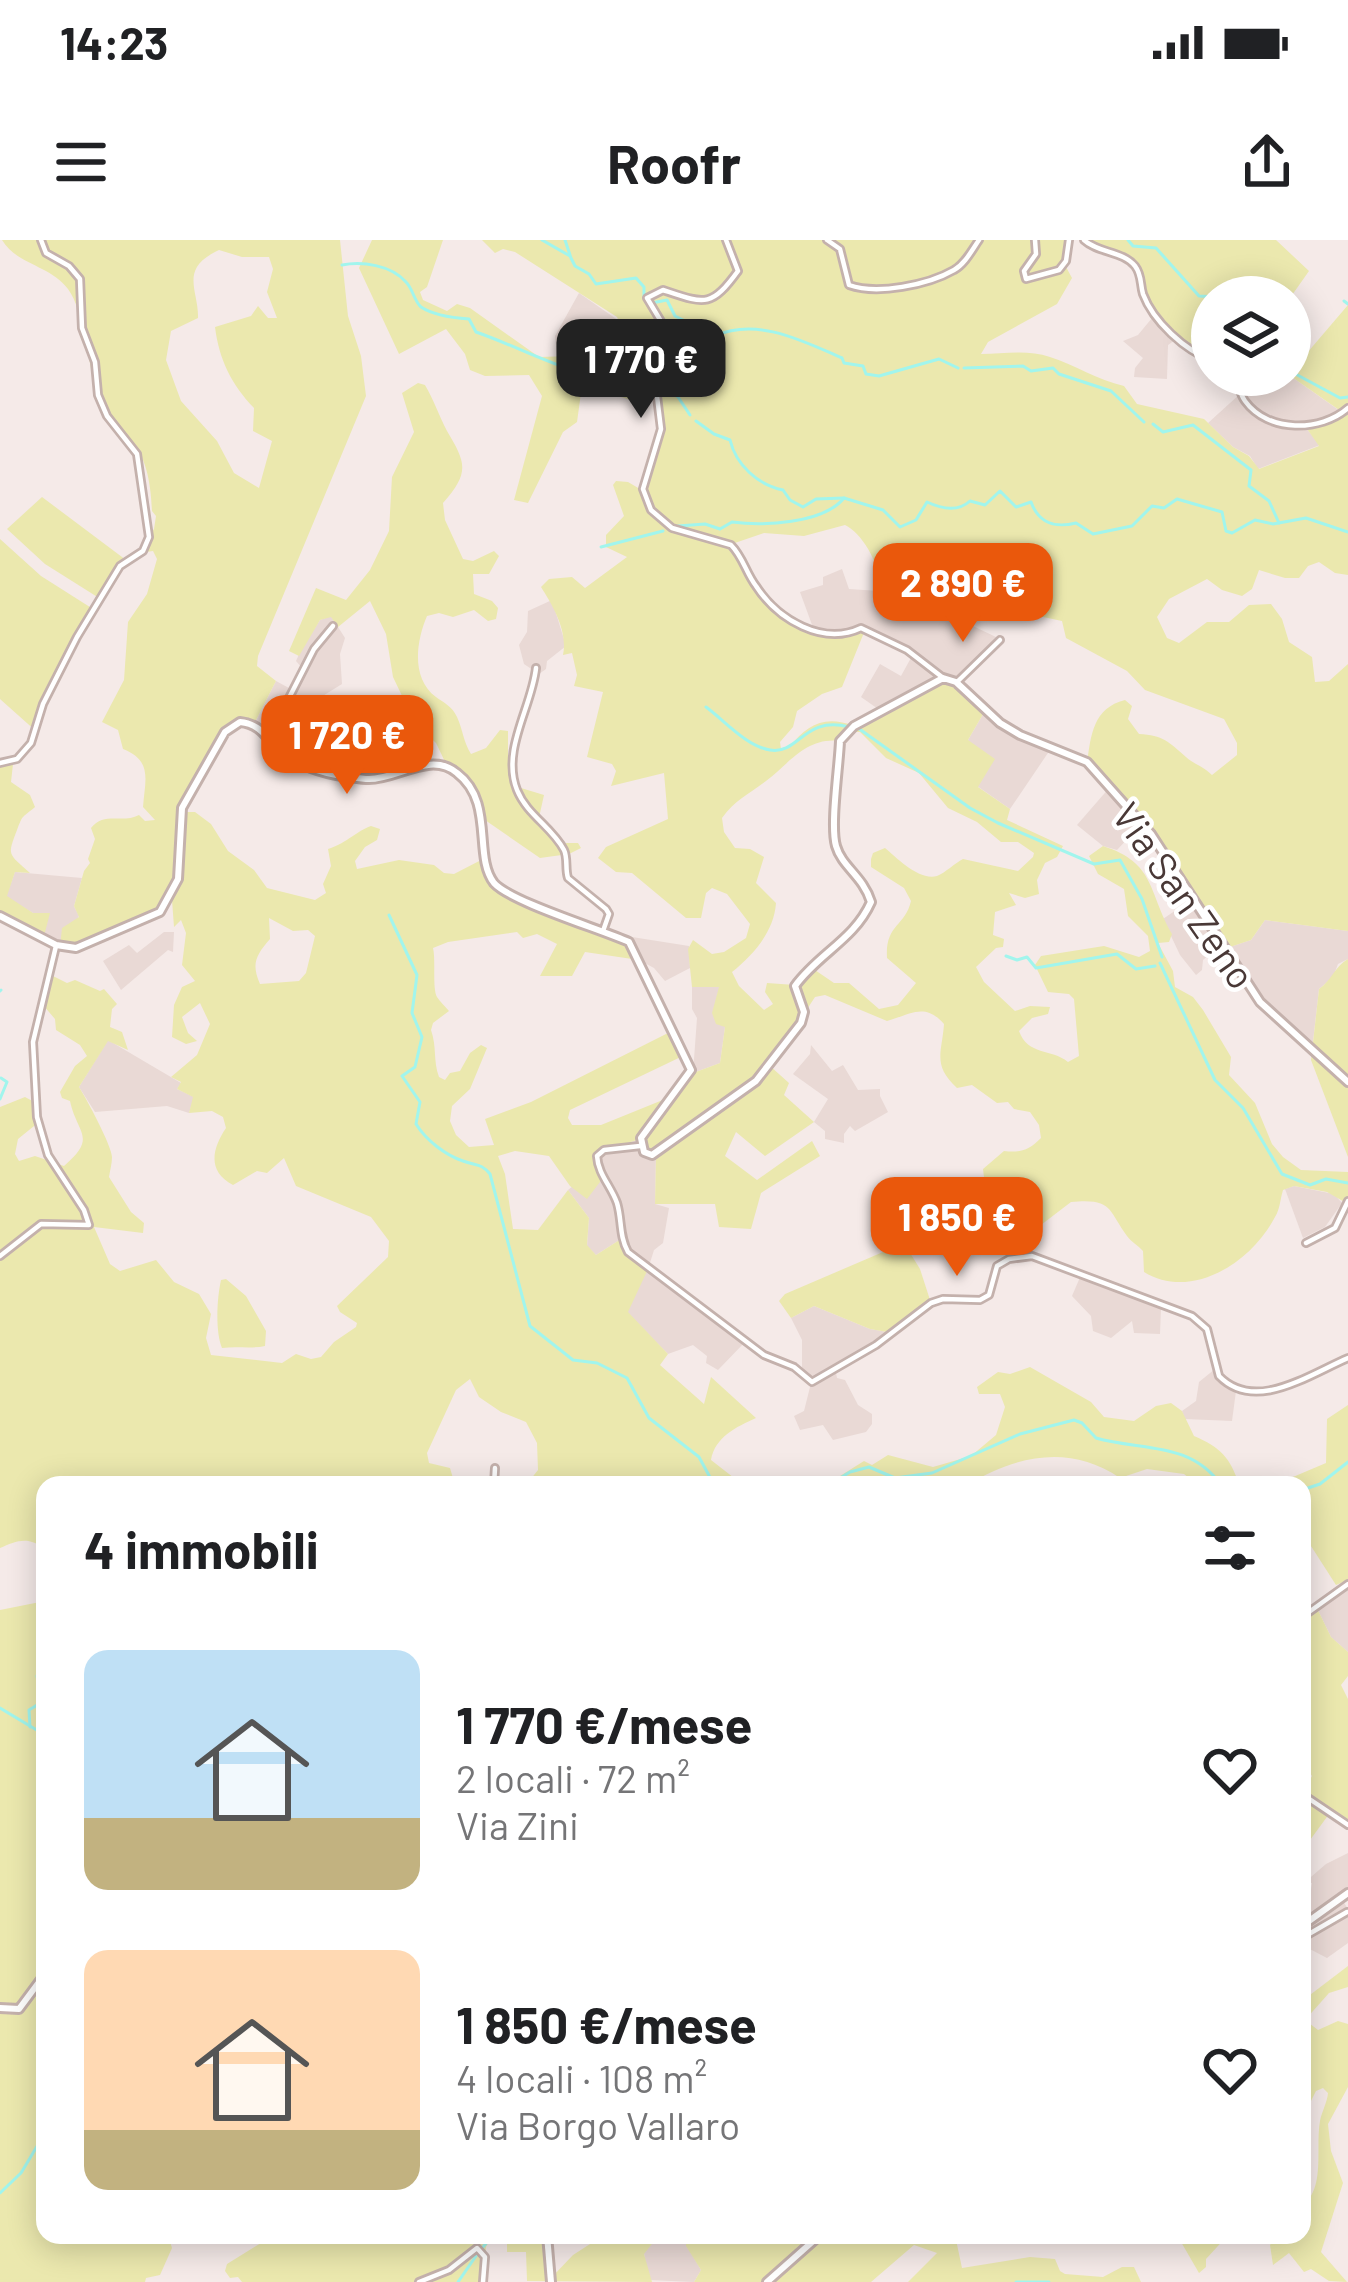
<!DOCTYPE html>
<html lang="it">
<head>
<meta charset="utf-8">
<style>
	body { margin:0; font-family:Barlow,sans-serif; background:#f2f2f2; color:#202124; height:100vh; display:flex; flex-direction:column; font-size:45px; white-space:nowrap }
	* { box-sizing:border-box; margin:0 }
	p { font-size:39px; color:#757577 }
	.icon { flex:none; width:66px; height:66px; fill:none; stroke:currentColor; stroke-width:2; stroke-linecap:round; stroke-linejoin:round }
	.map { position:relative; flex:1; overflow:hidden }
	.details { position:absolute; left:36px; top:1236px; width:1275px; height:768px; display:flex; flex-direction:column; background:#fff; border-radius:24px; box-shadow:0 6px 30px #0003 }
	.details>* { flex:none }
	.fabs { position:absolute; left:1191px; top:36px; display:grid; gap:24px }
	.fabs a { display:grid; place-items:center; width:120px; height:120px; border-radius:50%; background:#fff; box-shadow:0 6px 30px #0003; font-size:60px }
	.price { position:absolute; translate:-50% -102px; padding:0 27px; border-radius:24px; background:#ea580c; color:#fff; font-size:39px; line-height:78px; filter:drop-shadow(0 3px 6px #0008) }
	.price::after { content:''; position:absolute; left:50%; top:72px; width:36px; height:27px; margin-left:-18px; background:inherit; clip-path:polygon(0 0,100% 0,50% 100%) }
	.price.selected { background:#222; color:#fff }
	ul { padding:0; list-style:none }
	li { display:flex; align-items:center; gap:36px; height:300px; padding:0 48px }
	li span { display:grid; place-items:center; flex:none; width:336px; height:240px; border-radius:24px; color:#555 }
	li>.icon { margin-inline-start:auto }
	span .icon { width:144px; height:144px; fill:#fffc; stroke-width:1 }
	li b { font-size:51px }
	h2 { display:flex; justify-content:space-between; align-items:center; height:144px; padding:0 48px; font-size:51px }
	.status { display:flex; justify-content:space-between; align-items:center; height:84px; padding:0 60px; background:#fff; direction:ltr }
	.status svg { height:33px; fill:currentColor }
	header { display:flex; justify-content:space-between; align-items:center; height:156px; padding:0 48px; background:#fff; font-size:54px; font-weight:700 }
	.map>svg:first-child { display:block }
	.residential { fill:#e9d9d5 }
	.green { fill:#ebe8ae; fill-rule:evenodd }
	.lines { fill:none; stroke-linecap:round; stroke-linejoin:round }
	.stream { stroke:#a1f5ed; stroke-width:3 }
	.minor-casing { stroke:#c4b1ac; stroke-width:10 }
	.tertiary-casing { stroke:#c4b1ac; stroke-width:12 }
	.minor { stroke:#fff; stroke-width:4.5 }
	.tertiary { stroke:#fff; stroke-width:6 }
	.labels { text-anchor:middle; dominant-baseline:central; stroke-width:9; stroke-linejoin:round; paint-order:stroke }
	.street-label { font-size:39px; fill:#493836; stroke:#fff }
</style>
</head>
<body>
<div class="status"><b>14:23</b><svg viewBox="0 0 49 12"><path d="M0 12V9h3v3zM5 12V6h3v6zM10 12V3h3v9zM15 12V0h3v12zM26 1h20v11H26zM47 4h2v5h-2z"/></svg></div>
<header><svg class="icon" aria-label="menu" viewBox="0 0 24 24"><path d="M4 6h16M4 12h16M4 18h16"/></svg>Roofr<svg class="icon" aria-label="share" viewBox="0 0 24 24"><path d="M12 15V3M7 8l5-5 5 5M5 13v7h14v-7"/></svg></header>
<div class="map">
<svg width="1348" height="2042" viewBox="0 0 1348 2042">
	<rect width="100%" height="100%" fill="#f5eae8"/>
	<g class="residential">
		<polygon points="579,53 622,83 625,95 605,128 572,116 557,116 555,96"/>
		<polygon points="1157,72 1178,98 1168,105 1167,139 1134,137 1135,128 1143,118 1123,101 1138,95"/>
		<polygon points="1270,135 1289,135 1343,173 1306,188 1320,205 1258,229 1250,216 1233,207 1208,183 1241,153"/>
		<polygon points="842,329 849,349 894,352 912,357 996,397 956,442 881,471 861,457 880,424 901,436 912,416 865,390 852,389 836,396 815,393 800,352 823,345 823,337"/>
		<polygon points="552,360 566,406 547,421 546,429 539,434 524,424 519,405 527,392 528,371"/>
		<polygon points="331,376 345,398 340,414 342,444 313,462 312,472 325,474 326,496 319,503 299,499 281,511 269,494 254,484 276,441 289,448 303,429 296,421 302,408 320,380"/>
		<polygon points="986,469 1000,483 1052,507 1010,569 977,546 968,500"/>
		<polygon points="1110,547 1142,583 1117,610 1103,606 1077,585"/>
		<polygon points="15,632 82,638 74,666 79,676 60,707 44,696 33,673 6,657"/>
		<polygon points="1192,659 1221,704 1203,720 1202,730 1196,735 1180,715 1163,679"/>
		<polygon points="1265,680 1348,691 1348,719 1338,724 1333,737 1319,749 1312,810 1274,777 1224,709 1251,700"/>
		<polygon points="164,692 174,692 173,712 168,710 121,750 103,721 129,705 137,713"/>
		<polygon points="632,697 689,706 690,728 665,741 654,728 639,720 629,702"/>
		<polygon points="719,746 725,787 720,823 693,833 697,778 692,769 692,747"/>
		<polygon points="108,800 181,843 177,849 194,857 189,873 167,866 95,872 79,847"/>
		<polygon points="811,805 832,831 843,825 858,850 880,849 880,856 888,872 855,891 850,886 844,894 844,903 825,899 825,891 814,882 828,859 793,834 810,814"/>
		<polygon points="644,898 656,915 655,964 669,968 663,1003 654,1010 648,1029 745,1102 718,1130 706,1123 707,1116 693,1105 668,1114 627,1072 638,1022 621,999 596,1015 587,1006 589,978 568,950 573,946 587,958 598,941 597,916 604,910"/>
		<polygon points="1294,946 1334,954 1342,963 1325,987 1303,998 1285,949"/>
		<polygon points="1081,1035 1161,1068 1160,1094 1134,1093 1132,1081 1111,1098 1093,1091 1091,1076 1072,1056"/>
		<polygon points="814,1066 870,1089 893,1093 835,1128 837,1138 845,1140 858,1165 872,1174 872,1184 866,1192 833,1200 823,1185 800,1190 794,1176 804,1171 811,1143 802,1133 802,1100 791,1078"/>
		<polygon points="1215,1129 1236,1151 1232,1181 1185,1179 1182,1171 1196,1161 1199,1142"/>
		<polygon points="1348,1348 1348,1412 1331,1397 1316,1366"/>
		<polygon points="1348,1613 1348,1653 1341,1658 1348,1669 1348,1703 1327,1718 1302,1705 1312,1643 1304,1643 1326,1624"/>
		<polygon points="659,1995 686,1995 687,2006 701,2030 694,2042 649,2040 644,2013"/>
	</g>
	<g class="green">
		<path d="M2,0H340L348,76L361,116L366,156L258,416L257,426L276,441L254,484L240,482L227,489L183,572H195L211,584L228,611L254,630L267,648L315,660L326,653L323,644L331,626L328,609C349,602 356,591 371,586L380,589L377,600L365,607L355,621L357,629L399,620L434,625L444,633L454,634L485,618L494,642L506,650L629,702L639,720L585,712L572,736H540L557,704L537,694L523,698L517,692L448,702L433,708C436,720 432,748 437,757C440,762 445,766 449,771L433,783L431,790C437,807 433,821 439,837L445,840L450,833L460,831L470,813L481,805L487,808L470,849L452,866L450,881L456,895L469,907L494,905L485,879L531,862L672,791L687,814L570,870L568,878L572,885H601L680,853L693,833L720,823L725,787L716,784L712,773L719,747H692L688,709L693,700L712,714L724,712L746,698L750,684L727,654L712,648L706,653L701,678H686L632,633L616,632L598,618L606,607L668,579L664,533L611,546L616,531L612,524L587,517L603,452L574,446L577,435L572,413L563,415C568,391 553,366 541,347L549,339L572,337L585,348L627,317L606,307V295L624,276L613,245L616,241L628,242L645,252L663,187L657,158H645L640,163L615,155L581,153L577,182L563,192L528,263L514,260L542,156L529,135L485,136L470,130L465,114L446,89L399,114L359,28L372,0H443L427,47L420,52L423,60L447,71L457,64L470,68L539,117L572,116L605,128L625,95L617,77L515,12L503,9L495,13L482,0H1069L1066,27L1072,38L1057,64L988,102L981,114C1004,114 1027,109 1050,117C1075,125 1097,140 1124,146L1137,164L1204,179L1233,207L1249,216L1259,229L1319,206L1305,186L1323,183L1342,172L1289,135L1290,116L1301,120L1348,65V335L1335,333L1319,322L1308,326L1299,338H1285L1259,330L1252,349L1242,356L1222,350L1207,339L1169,359L1157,377L1167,398L1179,403L1207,382H1229L1249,365L1271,364L1282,379L1289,402L1312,417L1315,442L1329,441L1348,424V691L1265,680L1251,700L1224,709L1151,594L1087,522C1091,495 1093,468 1125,460L1132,466L1128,479L1139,494C1163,495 1169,502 1186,517C1195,525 1203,526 1212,535L1237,515V503L1224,479L1145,450L1127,431L1066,398L1062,381L1015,371C969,315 970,348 916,356C905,358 890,352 878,352C884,331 864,294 845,285L804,296L764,293L729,305C752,335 786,392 827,396C841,397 851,389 865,390L842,447L822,454L797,471L793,487L780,502L781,509L789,508C807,484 825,475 854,486L943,438L956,442L986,469L968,500L995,519L978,547L1010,569L1007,580L1063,606L1057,617L1045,623L1037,640L1039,654L1025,658L1009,653L1016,665L995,672L993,695L1004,699L1003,707L996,708L976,727L984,742L1015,771L1030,766L1050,767L1048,774L1032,778L1019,791C1028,816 1051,808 1068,822L1079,816L1074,759L1069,754L1048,752L1035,725L1041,716L1104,706L1139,717L1150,711L1148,696L1128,676L1124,649L1098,634L1089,616L1103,606C1156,623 1148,652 1172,694L1169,702L1158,703L1173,731L1175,747L1193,757L1203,770L1231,817L1229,835L1255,863L1272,904L1283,917L1301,930L1348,932V964L1327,952L1294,946L1283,950C1280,960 1280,969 1275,977C1251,1023 1191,1061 1144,1032L1143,1011C1138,1005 1131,1002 1127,996C1108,970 1113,958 1071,962L1037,988L1013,984L979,989L969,978V972L986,954L983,929L1004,911C1021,913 1029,910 1041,898L1039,885L1030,872L1014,869L1008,862L997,863L972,845L957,848C932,825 942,813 944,784C925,762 911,774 887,781L825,755L815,757L770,826L789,843L784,855L814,882L765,916L736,892L725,916L757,940L812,901L820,916L761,953L751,989L719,987L715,964H655L656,916L643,906L644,898L604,910L597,916L603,938L587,959L570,946L549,916L515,911L498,916L505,934L513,989L538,990L568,950L589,978L587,1005L596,1015L621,999L628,1012L648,1029L628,1072L668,1114L660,1125L704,1164L711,1137L756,1178C736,1187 715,1197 711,1220L738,1241L768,1238L800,1243L814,1238L832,1241L864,1221L872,1225L888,1215L933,1227L971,1216L996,1195L1005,1167L1000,1154H979L977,1147L998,1132L1010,1134L1030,1127L1091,1162L1104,1177L1134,1181L1156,1166L1171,1163L1182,1171L1194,1196C1220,1207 1231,1218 1239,1245H1198L1184,1234L1147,1229L1120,1238C1070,1204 1017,1215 967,1245H526L538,1230L537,1203L526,1182L501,1172L479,1157L470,1139L456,1150L427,1213L429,1223L450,1228L455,1245H45V1310C29,1295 16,1301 0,1308V867L25,857L38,864L39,882L18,899L15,914L19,921L35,916L64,926C98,897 77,894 70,861L62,858L60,852L75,826L87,816L80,805L56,790L55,779L43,765L49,734L67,743L75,740L100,751L104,749L117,764L112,769L110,787L122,792L128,810L108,801L79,847C86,858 112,906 112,917C112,924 110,930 109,937L131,972L144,983L143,993L94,987L110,1024L120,1031L156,1020L174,1042L199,1054L211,1074L206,1098L211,1115L282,1123L296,1114L311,1119L321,1117L334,1102L356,1087L357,1083L340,1072L337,1066L388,1017L389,1001L371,977L296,946L284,918L267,933L257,931L233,945C207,931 212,909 226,888L223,877L212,871L189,873L193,857L177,849L181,842L171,837L197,815L210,784L200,763L182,777L188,793L197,801L186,804L172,797L174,765L182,747L195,741L182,725L186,693L181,680L174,687L172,660L155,676L74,708L60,707L62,688L79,677L74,666L84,631L90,623L88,619L95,599L91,588C104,571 123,584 139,575L145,581L155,580L143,567C145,540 153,521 123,509L118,490L102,482L124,440L128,382L147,354L157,319L153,311L139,313L154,289L156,276L152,271C151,249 148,218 131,201C118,188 102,177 97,157C90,131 84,70 68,49C50,25 17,25 2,0ZM219,10L242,17H269L273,29L267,52L277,78H268L258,66L251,76L215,87C219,119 231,144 254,168L253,191L272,201L259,248L234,233L217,201L181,161L166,120L171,91L198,78C199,50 178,29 219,10ZM845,492H860L886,518L919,533L948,568L977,582L1001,602H1018L1034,613L1033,617L1018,631L963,619C955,623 945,633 937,636C919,641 897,618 885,608L873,613L871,619V627L904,648L911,661C905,687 885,684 887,718L916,743L898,765L879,769L849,743H834L812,728L795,745L767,743L765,752L773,764L764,770L739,746L732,732C753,715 774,692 776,663L756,643L764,617L750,609L735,608L724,592L722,578C735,560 749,554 766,541C790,523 806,497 840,501ZM269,678L293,691L308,690L315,696L306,733L299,741L260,744C251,724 256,715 270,699Z"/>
		<path d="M1083,0H1276L1309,31L1290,58L1212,57V119C1171,105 1149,65 1136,26Z"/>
		<path d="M418,143L425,145C434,160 439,176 447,191C466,223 470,232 443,263L445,280L463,319L473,321L494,311L499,316L489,334H473L474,354L492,361L498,368L496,379L488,381L474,370L453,377L439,373L427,376C416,402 411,438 436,457C444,463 452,466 457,477C463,490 463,501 471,514L486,508L500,490L508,491V534L521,548L544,555L538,582L557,603H578L581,608L569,614L540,618L485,580L464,544L447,526L436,503L415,483L393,437L386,394L370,361L338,387L331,377L320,380L299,416L289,411L316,348L346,360L370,330L389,291L392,237L414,192L402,153Z"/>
		<polygon points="42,257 126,320 119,324 99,358 45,324 7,289"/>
		<path d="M0,299L41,336L93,369C69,407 45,447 37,492L0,459Z"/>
		<path d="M13,524L11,542L30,555L35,567C22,578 23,574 17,590C7,616 8,613 30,633L15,632L7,656L33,673H50L44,696L0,674V526Z"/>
		<path d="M1348,719V917L1311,820L1319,749C1332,740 1335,726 1348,719Z"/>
		<polygon points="904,1003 920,1029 931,1063 893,1093 870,1089 814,1066 791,1078 779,1061 785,1054"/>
		<path d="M226,1039L246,1056L266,1091L265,1106C251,1109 237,1106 222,1108C215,1091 217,1058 221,1040Z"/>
		<polygon points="1348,1165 1348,1340 1336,1345 1302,1292 1302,1245 1274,1245 1326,1223 1327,1179"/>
		<polygon points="45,1361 45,1995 168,1995 172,2008 160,2035 146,2038 145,2042 0,2042 0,1370"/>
		<polygon points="1316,1366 1331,1397 1348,1412 1348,1436 1341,1445 1348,1459 1348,1580 1332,1570 1302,1611 1302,1555 1312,1536 1302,1521 1302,1375"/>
		<path d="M1348,1726V1747L1329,1753L1305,1780L1318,1790L1338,1781L1348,1784V1847L1328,1884L1331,1911L1343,1943L1321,2012L1347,2042L1329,2041L1311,2029L1304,2032L1289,2013L1273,2025L1270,2005L1277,1995H1302V1966C1326,1948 1315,1909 1320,1881C1322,1871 1327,1863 1328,1853L1323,1848L1316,1851L1302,1879V1761Z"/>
		<polygon points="257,1995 492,1995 486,2007 483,2042 242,2042 238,2037 230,2038 225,2031 227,2024 261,2003"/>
		<polygon points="516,1995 547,1995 552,2037 573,2015 604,1995 659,1995 644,2014 652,2042 527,2041 526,2012 507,2012 507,2003"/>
		<polygon points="686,1995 955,1995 962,2028 1030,2017 1055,2019 1060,2031 1065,2034 1103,2037 1122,2027 1134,2027 1141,2042 908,2042 937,2013 914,2005 871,2042 694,2042 701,2030 686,2006"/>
		<polygon points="1177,1995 1228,1995 1206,2019 1206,2027 1199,2033"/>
	</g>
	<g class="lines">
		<g class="stream">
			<polyline points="542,0 570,16 575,26 589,34 596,44 636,38 644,47 644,58"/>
			<polyline points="565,0 570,15"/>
			<polyline points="1128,0 1133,6 1156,8 1199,56 1218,57"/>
			<path d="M342,25C362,21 391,25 406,42C413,49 414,61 421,67C433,75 455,78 469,79L476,92C534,112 590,149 651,139"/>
			<polyline points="1344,61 1348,64"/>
			<path d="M652,63L667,60L675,76L715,96C757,77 803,101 842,118L844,123L863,126L866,134L879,136L939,119L958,128"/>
			<polyline points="964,128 1023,126 1031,131 1053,128 1059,134 1111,151 1144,182"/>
			<polyline points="1290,131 1340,158 1348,157"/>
			<polyline points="659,143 678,157 690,175"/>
			<path d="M696,181L714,194L730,200C736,225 758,245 783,250L790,260L803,267L816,259L844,258"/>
			<polyline points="1153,184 1163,192 1193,185 1251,230 1249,246 1269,261 1279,283"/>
			<path d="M678,286L705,284L720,289L732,282C762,286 823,284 844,258L883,270L900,287L916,280L927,262C942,269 958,272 970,261L985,265L1000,251L1016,267L1031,262C1039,284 1055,288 1076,283L1093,294L1132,286L1152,266L1164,268L1177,259L1222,272L1226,291L1232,293L1255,280L1273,284L1306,278L1348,292"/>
			<polyline points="601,307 663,291"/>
			<path d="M706,467C724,480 746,506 770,510C799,515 804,475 849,487"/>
			<polyline points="858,488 970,568 998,583 1094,624 1120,620 1142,659 1162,717"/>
			<path d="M389,675L417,735L412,773L422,797L415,827L402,836L420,862L416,884C426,900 445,915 463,921C476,926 481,923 490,934L530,1086L573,1120L597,1123L627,1138L649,1178L699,1217L712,1241L759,1245"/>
			<polyline points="1006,716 1017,720 1027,717 1036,728 1117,714 1136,729 1155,726"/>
			<polyline points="1160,723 1215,840 1243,868 1282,934 1310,945 1326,939 1348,943"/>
			<polyline points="0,751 1,750"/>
			<polyline points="0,859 7,842 1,838"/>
			<path d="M829,1245L850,1232L869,1227L895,1238L932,1233L1020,1194L1074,1180L1082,1183L1096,1198C1141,1211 1190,1201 1221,1245"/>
			<polyline points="1302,1250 1320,1244 1348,1222"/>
			<polyline points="0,1468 45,1495"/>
			<polyline points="30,1487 29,1470 42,1462 37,1436 45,1419"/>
			<polyline points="0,1953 21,1933 45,1893"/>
			<polyline points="483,2007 493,1995"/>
			<polyline points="458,2042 478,2013"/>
			<polyline points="1016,2042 1049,2042"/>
		</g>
		<defs>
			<g id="minor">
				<path d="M726,0L738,31C711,68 705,64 663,50L647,58L668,93L662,132L655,140L661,189L643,249L651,270L672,288L731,305C743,317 746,333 756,346C778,380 823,406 861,388L907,410L942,437"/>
				<path d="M827,0L840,9L849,45C877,55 928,45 954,30C965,24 972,10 979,0"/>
				<polyline points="1035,0 1036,14 1024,31 1026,39 1059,30 1066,21 1069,0"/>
				<path d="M1084,0C1098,13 1123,11 1135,26C1142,35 1140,44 1143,54C1153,81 1185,111 1212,120"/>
				<path d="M1235,135C1239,144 1239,153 1245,161C1268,193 1321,192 1348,168"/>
				<path d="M536,428C532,467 501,510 517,550C527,575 552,587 564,610C568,618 565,629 568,638L606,669L609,674L603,691"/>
				<polyline points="957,442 1000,400"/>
				<polyline points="269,497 314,409 333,386"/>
				<polyline points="0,523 17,519 31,503 43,464 77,397 120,326 143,311 149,297 137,214 107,176 98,155 95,122 82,88 80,39 69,26 46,13 41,0"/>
				<path d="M640,906L604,910L597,916C598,934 611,946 617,963C622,979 619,996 628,1012L764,1115L794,1127L812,1142L876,1105L931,1063L943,1059L980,1060L989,1055L997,1026L1009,1019L1032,1016L1192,1076L1207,1089L1219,1136C1255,1173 1308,1135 1348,1118"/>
				<polyline points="1306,1003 1335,988 1348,961"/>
				<polyline points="0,1016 41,984 89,985 84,970 48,915 37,877 33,802 56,706"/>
				<polyline points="494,1245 495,1228"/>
				<polyline points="1302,1377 1348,1344"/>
				<polyline points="1302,1554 1348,1585"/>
				<polyline points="1302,1698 1347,1672"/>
				<polyline points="419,2042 449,2030 477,2008 485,2017 483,2042"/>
			</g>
			<g id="tertiary">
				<path d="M0,676L56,705L76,708L160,672L178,639L182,568L225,492L240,482C262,484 267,500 283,513C298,525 322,533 342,536C351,537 361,539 369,539C398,539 431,511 457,533C495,562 473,616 494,643C511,662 600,689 629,702L691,830L641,898L644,912L652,915L756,841L801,783L804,772L795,746C819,713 854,700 871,662C863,636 842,627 836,606C830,585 839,527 840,501L854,486L943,438L956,442L1000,483L1020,495L1087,522L1151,594L1260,762L1348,842"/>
				<polyline points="1302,1686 1348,1653"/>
				<polyline points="0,1768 19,1769 45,1734"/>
				<polyline points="547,1995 551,2042"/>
				<polyline points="767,2042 820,1995"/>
			</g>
		</defs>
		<use href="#minor" class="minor-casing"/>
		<use href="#tertiary" class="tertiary-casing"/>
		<use href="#minor" class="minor"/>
		<use href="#tertiary" class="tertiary"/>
	</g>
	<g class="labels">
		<g class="street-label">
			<text transform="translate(1185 655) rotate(55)">Via San Zeno</text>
		</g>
	</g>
</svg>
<div class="fabs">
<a><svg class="icon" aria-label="layers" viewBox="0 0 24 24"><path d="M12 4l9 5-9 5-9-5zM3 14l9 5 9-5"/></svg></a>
</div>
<b class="price selected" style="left:641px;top:181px">1 770 €</b>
<b class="price" style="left:963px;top:405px">2 890 €</b>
<b class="price" style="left:347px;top:557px">1 720 €</b>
<b class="price" style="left:957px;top:1039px">1 850 €</b>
<section class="details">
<h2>4 immobili<svg class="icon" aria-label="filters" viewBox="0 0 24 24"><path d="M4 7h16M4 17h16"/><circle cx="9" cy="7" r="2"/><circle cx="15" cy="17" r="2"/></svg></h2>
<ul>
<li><span style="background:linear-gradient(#bfe0f5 70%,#c2b280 0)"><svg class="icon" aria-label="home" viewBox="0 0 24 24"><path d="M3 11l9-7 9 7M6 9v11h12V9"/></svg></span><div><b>1 770 €/mese</b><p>2 locali · 72 m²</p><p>Via Zini</p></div><svg class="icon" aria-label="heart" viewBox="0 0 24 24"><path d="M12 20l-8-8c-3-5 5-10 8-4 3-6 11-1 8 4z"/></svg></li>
<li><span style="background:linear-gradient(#ffd9b3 75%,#c2b280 0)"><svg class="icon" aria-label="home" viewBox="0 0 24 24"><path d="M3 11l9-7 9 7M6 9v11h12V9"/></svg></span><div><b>1 850 €/mese</b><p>4 locali · 108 m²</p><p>Via Borgo Vallaro</p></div><svg class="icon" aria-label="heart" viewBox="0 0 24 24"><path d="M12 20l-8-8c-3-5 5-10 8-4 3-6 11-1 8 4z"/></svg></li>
</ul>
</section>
</div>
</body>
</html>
